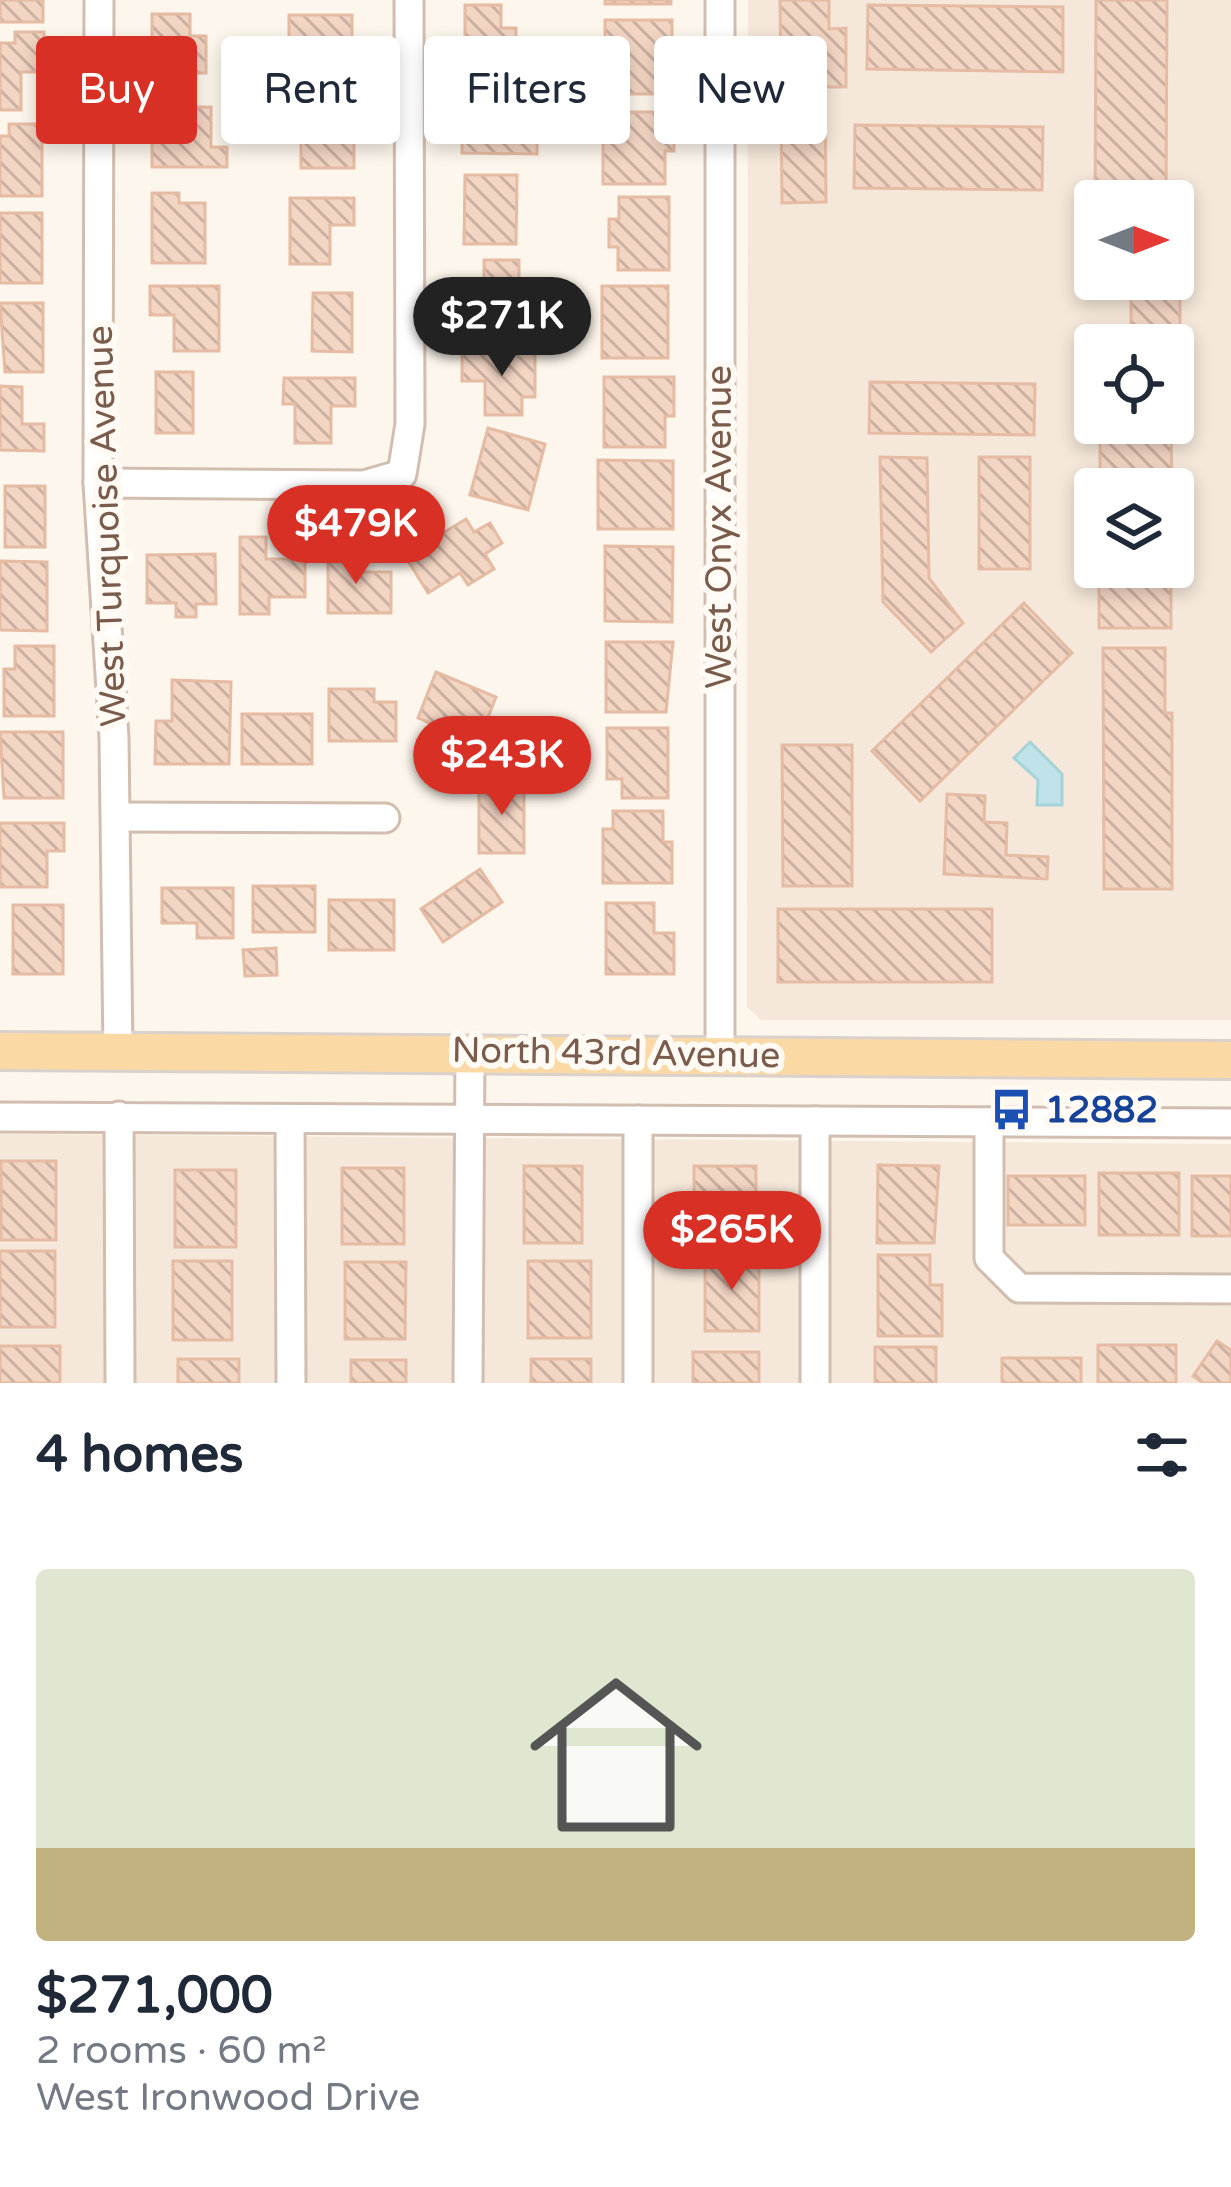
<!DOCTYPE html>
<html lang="en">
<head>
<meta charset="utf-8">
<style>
	body { margin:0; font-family:"Varela Round",sans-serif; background:#f2f2f3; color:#1f2937; height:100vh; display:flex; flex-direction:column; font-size:45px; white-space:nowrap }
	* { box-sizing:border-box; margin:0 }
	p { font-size:39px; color:#747a83 }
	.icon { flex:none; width:66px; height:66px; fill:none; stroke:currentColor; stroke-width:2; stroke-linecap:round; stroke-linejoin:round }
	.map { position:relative; height:1383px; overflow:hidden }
	.details { display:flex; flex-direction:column; background:#fff; flex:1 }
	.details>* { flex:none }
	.top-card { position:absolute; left:36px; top:36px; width:1161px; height:108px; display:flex; gap:24px }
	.needle { width:78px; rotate:90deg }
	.tools { position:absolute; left:1074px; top:180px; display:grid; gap:24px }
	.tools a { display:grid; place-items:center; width:120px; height:120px; border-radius:12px; background:#fff; box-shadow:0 6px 18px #0003; font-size:60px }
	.price { position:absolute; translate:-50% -102px; padding:0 27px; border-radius:42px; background:#d93025; color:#fff; font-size:39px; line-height:78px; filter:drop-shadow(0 3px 6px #0008) }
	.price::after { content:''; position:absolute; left:50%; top:72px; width:36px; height:27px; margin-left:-18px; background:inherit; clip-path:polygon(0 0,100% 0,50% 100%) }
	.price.selected { background:#222; color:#fff }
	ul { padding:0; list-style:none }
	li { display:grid; align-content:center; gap:24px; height:636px; padding:0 36px }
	li span { display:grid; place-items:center; height:372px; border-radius:12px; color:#555 }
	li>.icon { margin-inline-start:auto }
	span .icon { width:216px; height:216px; fill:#fffc; stroke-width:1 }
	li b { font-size:51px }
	h2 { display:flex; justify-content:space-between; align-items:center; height:144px; padding:0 36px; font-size:51px }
	.chip { padding:0 42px; border-radius:12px; background:#fff; box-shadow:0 6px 18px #0003; font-size:42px; line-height:108px }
	.chip.selected { background:#d93025; color:#fff }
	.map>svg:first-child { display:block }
	.residential { fill:#f5e8da; fill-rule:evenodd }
	.water { fill:#bfe3e8; stroke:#a5d3da; stroke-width:3 }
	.building { fill:url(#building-back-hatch); stroke:#e6bba3; stroke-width:3 }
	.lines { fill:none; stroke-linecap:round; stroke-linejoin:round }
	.minor-casing { stroke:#d1beb0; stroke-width:33 }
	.major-casing { stroke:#dad1cd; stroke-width:42 }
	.minor { stroke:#fff; stroke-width:27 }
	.major { stroke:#fbd9a5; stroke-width:36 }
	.labels { text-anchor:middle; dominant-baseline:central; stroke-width:12; stroke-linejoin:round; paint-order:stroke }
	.street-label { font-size:36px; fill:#7a5c4d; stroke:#fffaf3 }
	.transit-label { font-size:36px; font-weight:bold; fill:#164399; stroke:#fffaf3; text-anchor:start }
</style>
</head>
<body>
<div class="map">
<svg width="1231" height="1383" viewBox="0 0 1231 1383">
	<defs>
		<pattern id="building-back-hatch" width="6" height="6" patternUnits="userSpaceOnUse" patternTransform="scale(3)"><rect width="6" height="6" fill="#f3d5c3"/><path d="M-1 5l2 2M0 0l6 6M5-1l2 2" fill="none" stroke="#cab0a1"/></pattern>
	</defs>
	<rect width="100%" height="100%" fill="#fdf6ec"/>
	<g class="residential">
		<path d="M748,0H1231V1020H761L747,1007ZM1095,201H1173V279H1095ZM1095,345H1173V423H1095ZM1095,489H1173V567H1095Z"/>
		<polygon points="0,1134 1231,1144 1231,1383 0,1383"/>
	</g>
	<polygon class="water" points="1030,742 1062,774 1062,805 1037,805 1038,780 1014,758"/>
	<g class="building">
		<rect x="0" y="0" width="43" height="22"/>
		<rect x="605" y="0" width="66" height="4"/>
		<polygon points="780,0 829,0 829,29 846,28 846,87 825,87 826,202 782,203"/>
		<polygon points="1096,0 1167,0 1166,201 1095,201 1095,207"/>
		<polygon points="465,5 501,5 501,28 516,28 516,53 501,53 501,74 465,74"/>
		<polygon points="868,5 1063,7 1063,72 867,69"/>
		<polygon points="152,14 190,14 190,36 206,36 206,73 152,73"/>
		<polygon points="289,15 352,15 352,87 308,87 308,65 289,65"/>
		<rect x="605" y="20" width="67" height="74"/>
		<polygon points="15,32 44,32 44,72 21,72 21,110 0,110 0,43 15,43"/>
		<polygon points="485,89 520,89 520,118 537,118 537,154 462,153 462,126 484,126"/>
		<polygon points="175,107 211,107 211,147 227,147 227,167 152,167 152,136 175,136"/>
		<polygon points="603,112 674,112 674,151 665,151 665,184 603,184"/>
		<rect x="301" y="117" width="53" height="51"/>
		<polygon points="9,124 42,124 42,196 0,196 0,136 9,136"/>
		<polygon points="855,125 1043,127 1042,190 854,188"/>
		<polygon points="465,175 517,175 516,244 464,244"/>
		<polygon points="152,193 179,193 179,203 205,203 205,263 152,263"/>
		<polygon points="619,197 669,197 669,270 618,270 618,247 609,247 609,219 619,219"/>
		<polygon points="290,198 354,198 354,225 330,225 330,264 290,264"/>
		<rect x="0" y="213" width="42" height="70"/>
		<polygon points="1173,224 1180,224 1180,369 1173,369 1173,345 1131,345 1131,279 1173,279"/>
		<polygon points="484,260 519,260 519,286 533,286 533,324 461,324 461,297 484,297"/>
		<polygon points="150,286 219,286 219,351 174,351 174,315 150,315"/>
		<rect x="602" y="286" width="66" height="72"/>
		<polygon points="313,293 352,293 352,352 312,351"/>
		<polygon points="0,303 43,303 43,372 5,372"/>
		<polygon points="462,352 535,352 535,397 522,397 522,415 485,415 485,381 462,381"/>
		<rect x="156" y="372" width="37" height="61"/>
		<polygon points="604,377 674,377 674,416 665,416 665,447 604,447"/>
		<polygon points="284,378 355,378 355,406 331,406 331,443 295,443 295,404 283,404"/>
		<polygon points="870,382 1035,384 1034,435 869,433"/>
		<polygon points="0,386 22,387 22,424 44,424 44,451 0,450"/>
		<polygon points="1100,423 1171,423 1172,489 1100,489"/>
		<polygon points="488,428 545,444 528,510 470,495"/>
		<polygon points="880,457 927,458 929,578 963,623 931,652 883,602"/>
		<rect x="979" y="457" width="51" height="112"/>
		<polygon points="598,460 673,461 673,529 598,529"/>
		<rect x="5" y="486" width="40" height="61"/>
		<polygon points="466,519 474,532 490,523 502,543 485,554 494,569 468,585 460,573 428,593 405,556"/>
		<polygon points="240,537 266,537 266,559 305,559 305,597 269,597 269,614 240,614"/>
		<polygon points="605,546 673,547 672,622 605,621"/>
		<polygon points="328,550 353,550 353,572 391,572 391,613 328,613"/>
		<polygon points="215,554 216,604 196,604 196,617 176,617 176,603 147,603 147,555"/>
		<polygon points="0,561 47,562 47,631 0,630"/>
		<rect x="1099" y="567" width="72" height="61"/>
		<polygon points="1024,603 1072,653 920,801 872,751"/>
		<polygon points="606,642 673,642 666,712 606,712"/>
		<polygon points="15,646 54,646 54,716 4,716 4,669 15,669"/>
		<polygon points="1103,648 1165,648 1165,713 1172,713 1172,889 1104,889"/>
		<polygon points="436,672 496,697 469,765 440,753 449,731 418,718"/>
		<polygon points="172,680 231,682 229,764 155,764 156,721 172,721"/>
		<polygon points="329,689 374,689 374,702 396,702 396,741 329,741"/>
		<rect x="242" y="714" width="70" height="50"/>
		<polygon points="607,728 668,728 668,798 622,798 622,779 607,779"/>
		<polygon points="0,732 63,732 63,798 4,798"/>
		<polygon points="782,745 852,745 852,886 783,886"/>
		<rect x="479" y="782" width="45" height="71"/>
		<polygon points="947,794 985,796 984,822 1007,823 1006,855 1048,857 1047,879 944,874"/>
		<polygon points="613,811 663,811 663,842 672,842 672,883 603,883 603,829 613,829"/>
		<polygon points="0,823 64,823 64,851 47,851 47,887 0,887"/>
		<polygon points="480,869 502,902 443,942 421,909"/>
		<rect x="253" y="886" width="62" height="46"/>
		<polygon points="162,888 233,888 233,938 197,938 197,923 162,923"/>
		<rect x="329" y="900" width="65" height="50"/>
		<polygon points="606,903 654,903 654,933 674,933 674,974 606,974"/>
		<rect x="13" y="905" width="50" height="69"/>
		<rect x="778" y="909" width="214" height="73"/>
		<polygon points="276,948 277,975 245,976 243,950"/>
		<rect x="1" y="1161" width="55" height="79"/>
		<polygon points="878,1165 939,1166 934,1243 877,1243"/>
		<rect x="524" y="1166" width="58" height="77"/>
		<rect x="694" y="1166" width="62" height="78"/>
		<rect x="342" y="1168" width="62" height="76"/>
		<rect x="175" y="1170" width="61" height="77"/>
		<rect x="1099" y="1173" width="80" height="62"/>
		<rect x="1008" y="1176" width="77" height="49"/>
		<rect x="1192" y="1176" width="39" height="60"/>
		<rect x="0" y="1251" width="55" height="76"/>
		<rect x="705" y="1255" width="54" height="76"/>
		<polygon points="878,1255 930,1255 930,1285 942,1285 942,1336 878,1336"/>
		<rect x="173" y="1261" width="59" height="79"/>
		<rect x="528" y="1261" width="63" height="77"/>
		<polygon points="345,1262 406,1262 405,1339 345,1339"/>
		<polygon points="1217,1341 1231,1350 1231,1383 1203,1383 1193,1376"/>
		<rect x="1098" y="1345" width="78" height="38"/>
		<rect x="0" y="1346" width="60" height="37"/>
		<rect x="875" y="1347" width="61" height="36"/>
		<rect x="693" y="1352" width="66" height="31"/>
		<rect x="1002" y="1358" width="79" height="25"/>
		<rect x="178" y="1359" width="61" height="24"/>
		<rect x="531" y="1359" width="60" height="24"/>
		<rect x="351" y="1360" width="55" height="23"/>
	</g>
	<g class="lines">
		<defs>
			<g id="minor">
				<polyline points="99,0 98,483 114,738 118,1052"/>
				<polyline points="720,0 720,1054"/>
				<polyline points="98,483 364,485 402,474 410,424 409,0"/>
				<polyline points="116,817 385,818"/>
				<polyline points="119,1116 120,1383"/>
				<polyline points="0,1117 1231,1123"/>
				<polyline points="290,1119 291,1383"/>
				<polyline points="638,1120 638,1383"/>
				<polyline points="989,1122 989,1258 1019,1288 1231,1289"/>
				<polyline points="468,1383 470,1051"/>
				<polyline points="815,1383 815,1121"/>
			</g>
			<polyline id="major" points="0,1051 1231,1060"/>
		</defs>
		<use href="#minor" class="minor-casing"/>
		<use href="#major" class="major-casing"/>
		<use href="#minor" class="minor"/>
		<use href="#major" class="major"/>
	</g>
	<defs>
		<symbol id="bus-bare" viewBox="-9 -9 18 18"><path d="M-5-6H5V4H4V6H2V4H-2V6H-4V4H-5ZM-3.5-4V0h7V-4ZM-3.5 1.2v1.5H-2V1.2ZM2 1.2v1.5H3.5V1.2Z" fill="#1a4fb4" stroke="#fffaf3" stroke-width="2.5" paint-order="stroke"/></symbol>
	</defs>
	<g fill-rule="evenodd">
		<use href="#bus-bare" x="982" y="1080" width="59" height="59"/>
	</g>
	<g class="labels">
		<g class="street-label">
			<text transform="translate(107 526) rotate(-92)">West Turquoise Avenue</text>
			<text transform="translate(719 527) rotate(-90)">West Onyx Avenue</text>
			<text transform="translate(616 1053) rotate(1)">North 43rd Avenue</text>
		</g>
		<g class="transit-label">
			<text x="1045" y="1110">12882</text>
		</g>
	</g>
</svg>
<div class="tools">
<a><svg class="needle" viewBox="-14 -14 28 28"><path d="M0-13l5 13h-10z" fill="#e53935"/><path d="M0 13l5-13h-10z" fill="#747a83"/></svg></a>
<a><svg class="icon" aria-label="locate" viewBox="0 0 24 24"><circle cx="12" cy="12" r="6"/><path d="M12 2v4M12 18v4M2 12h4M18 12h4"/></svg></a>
<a><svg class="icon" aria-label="layers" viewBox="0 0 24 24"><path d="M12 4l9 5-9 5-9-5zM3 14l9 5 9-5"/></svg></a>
</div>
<b class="price selected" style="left:502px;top:379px">$271K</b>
<b class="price" style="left:356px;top:587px">$479K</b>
<b class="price" style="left:502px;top:818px">$243K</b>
<b class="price" style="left:732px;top:1293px">$265K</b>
<div class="top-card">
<a class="chip selected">Buy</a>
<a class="chip">Rent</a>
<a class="chip">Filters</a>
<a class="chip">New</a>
</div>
</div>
<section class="details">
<h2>4 homes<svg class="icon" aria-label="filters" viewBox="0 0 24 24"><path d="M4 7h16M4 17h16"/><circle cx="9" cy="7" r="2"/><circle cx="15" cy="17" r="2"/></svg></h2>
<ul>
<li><span style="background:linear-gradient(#dfe7d0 75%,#c2b280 0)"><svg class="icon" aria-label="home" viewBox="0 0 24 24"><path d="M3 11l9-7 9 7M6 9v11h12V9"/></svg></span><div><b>$271,000</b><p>2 rooms · 60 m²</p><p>West Ironwood Drive</p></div></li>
</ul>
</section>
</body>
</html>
